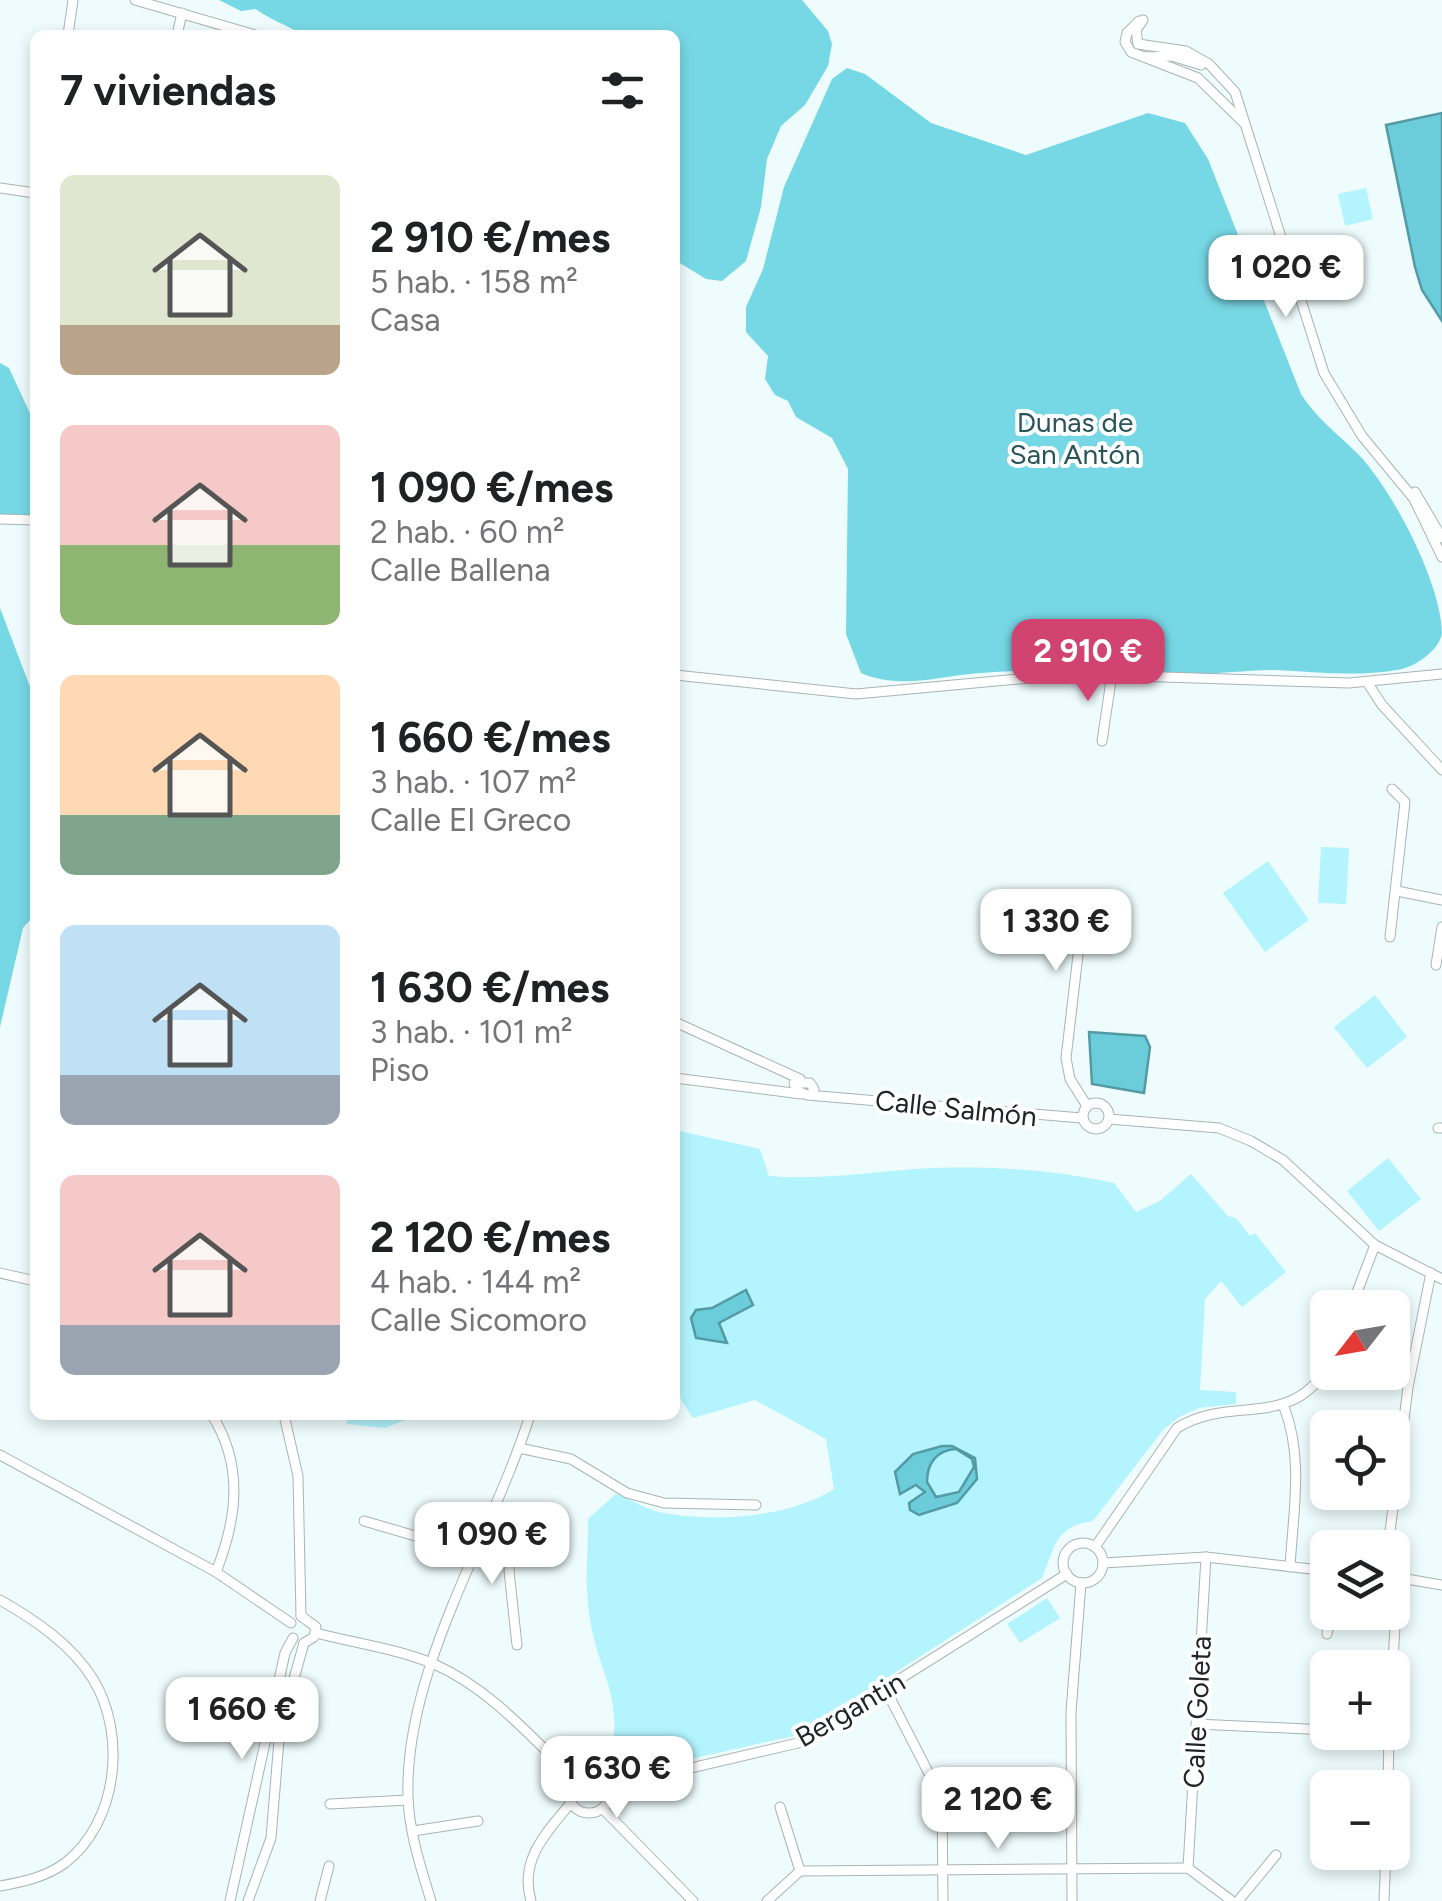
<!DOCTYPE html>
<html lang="es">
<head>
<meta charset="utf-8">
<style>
	body { margin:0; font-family:Figtree,sans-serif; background:#f2f2f2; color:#202124; height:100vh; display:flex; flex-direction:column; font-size:38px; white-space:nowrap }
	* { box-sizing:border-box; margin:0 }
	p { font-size:32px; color:#757577 }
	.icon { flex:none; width:55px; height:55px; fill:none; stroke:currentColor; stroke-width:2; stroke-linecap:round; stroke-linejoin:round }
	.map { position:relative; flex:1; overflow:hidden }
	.drawer { position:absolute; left:30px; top:30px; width:650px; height:1390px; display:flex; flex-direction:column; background:#fff; border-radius:15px; box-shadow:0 5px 15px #0003 }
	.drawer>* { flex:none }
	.needle { width:65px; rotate:239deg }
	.fabs { position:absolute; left:1310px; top:1290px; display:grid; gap:20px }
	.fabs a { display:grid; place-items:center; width:100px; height:100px; border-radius:15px; background:#fff; box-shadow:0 5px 15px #0003; font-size:50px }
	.price { position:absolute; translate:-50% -85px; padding:0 22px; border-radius:20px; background:#fff; color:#222; font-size:32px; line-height:65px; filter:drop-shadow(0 2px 5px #0008) }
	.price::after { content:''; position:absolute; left:50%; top:60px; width:30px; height:22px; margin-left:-15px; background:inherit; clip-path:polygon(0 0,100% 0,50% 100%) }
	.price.active { background:#d14371; color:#fff }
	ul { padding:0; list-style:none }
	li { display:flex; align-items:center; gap:30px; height:250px; padding:0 30px }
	li span { display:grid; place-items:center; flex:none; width:280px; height:200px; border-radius:15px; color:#555 }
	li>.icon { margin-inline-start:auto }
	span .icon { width:120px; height:120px; fill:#fffc; stroke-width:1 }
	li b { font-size:42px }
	h2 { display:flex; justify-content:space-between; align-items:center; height:120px; padding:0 30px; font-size:42px }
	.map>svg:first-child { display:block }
	.green { fill:#b3f4fe }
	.forest { fill:#77d8e5 }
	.water { fill:#6bccda; stroke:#549aa4; stroke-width:2.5; fill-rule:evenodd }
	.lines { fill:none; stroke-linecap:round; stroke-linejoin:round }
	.minor-casing { stroke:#a7b4b6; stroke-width:11 }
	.minor { stroke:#fff; stroke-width:9 }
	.labels { text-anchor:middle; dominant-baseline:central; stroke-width:8; stroke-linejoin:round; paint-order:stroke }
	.park-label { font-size:28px; fill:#28545a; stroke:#fff }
	.street-label { font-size:28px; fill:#202526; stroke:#fff }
</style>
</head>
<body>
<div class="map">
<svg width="1442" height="1901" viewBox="0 0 1442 1901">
	<rect width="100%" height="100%" fill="#eefcfe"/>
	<g class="green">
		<polygon points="1366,188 1373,219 1345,226 1338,194"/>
		<polygon points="1321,847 1349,848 1346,904 1318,903"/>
		<polygon points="1268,861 1309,920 1265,952 1223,893"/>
		<polygon points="1375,995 1407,1037 1367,1068 1334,1027"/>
		<path d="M675,1130L760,1149L769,1176C819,1180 865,1173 915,1169C981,1165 1050,1169 1114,1183L1136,1212L1160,1201L1191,1174L1228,1216L1236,1218L1250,1236L1255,1233L1286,1272L1242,1307L1221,1281L1205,1299L1200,1390L1236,1392V1404L1199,1408L1179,1417L1163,1430L1093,1521C1054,1526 1055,1548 1042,1578L798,1735L619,1775L609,1766C626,1693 598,1678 589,1613C585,1583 588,1550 588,1519L616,1494C630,1499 646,1509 659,1512C711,1523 789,1518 834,1489L826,1439L755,1400L693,1418L681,1400L675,1361Z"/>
		<polygon points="1388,1158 1421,1199 1379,1231 1347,1191"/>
		<polygon points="346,1415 418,1415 385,1428 347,1424"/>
		<polygon points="1047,1598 1060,1618 1020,1643 1007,1624"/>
	</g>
	<g class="forest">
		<path d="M219,0H802L828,31L832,44L828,66L805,105L781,126L767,159L761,207L746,261L722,281L706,279L675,260V35H300C292,26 271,21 256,9L241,11Z"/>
		<path d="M847,68L865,74L931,123L1026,155L1148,113L1185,123L1208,159L1301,394C1317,419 1337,433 1358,454C1392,489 1442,584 1442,634C1438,652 1413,668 1397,670C1356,677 1316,672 1275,670C1247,670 1220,674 1192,674C1121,674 1052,667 980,673C939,676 901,690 861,673L846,634L848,469L832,438L796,417L788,401L775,395L765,379L768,356L746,332V307L763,269L784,187L832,79Z"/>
		<polygon points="0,363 9,368 35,424 35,516 0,514"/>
		<polygon points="0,608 35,700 35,914 23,928 0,1027"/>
	</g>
	<g class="water">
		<polygon points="1442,113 1442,321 1422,290 1415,267 1386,125"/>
		<polygon points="1089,1032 1145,1036 1150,1047 1144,1093 1092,1084"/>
		<polygon points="746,1290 753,1305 719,1323 727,1343 696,1338 691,1318 696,1310 712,1308"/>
		<path d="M942,1446H952L975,1458L977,1479L957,1503L919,1515L910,1510L909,1503L925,1492L916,1485L900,1494L895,1472L913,1454ZM956,1449L972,1459L974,1467L959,1492L936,1497L927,1482C927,1463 937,1450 956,1449Z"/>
	</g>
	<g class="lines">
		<defs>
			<g id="minor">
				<polyline points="135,0 255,35"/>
				<polyline points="1143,20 1136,30 1138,44 1186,51 1209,64 1235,92 1324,373 1362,436 1414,499 1442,557"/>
				<polyline points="1139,21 1127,33 1125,42 1131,52 1198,78 1244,123"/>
				<polyline points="68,35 73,0"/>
				<polyline points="177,35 182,13"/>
				<polyline points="1144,57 1172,56 1201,65"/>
				<polyline points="0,188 35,193"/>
				<polyline points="1415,492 1442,538"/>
				<polyline points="0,519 35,520"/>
				<polyline points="675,675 856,694 1072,674 1349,683 1442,674"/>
				<polyline points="1367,682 1382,705 1442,770"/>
				<polyline points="1102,741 1112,674"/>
				<polyline points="1397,891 1442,900"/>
				<polyline points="1085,895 1066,1058 1070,1079 1087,1106"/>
				<polyline points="1390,937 1405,802 1392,789"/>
				<polyline points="1436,965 1442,927"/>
				<polyline points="675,1022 800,1079"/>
				<polyline points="675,1078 801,1094"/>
				<polyline points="811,1095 814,1089 810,1083 794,1083 796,1090 807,1095 1082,1118"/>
				<circle cx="1096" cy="1116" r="13"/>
				<polyline points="1109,1119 1219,1128 1251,1141 1283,1160 1375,1245 1442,1279"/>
				<polyline points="1438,1128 1442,1128"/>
				<polyline points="0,1273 35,1281"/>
				<polyline points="1351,1308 1375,1245"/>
				<path d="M1284,1407C1304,1458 1293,1513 1290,1567"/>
				<path d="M212,1415C244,1466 237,1519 216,1572"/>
				<polyline points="284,1415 298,1476 301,1616"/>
				<polyline points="519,1448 571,1459 627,1493 664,1503 756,1505"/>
				<polyline points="0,1455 216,1572 291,1623"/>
				<polyline points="493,1514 510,1519 514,1525 509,1571 517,1645"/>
				<polyline points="364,1521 477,1554"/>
				<circle cx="1083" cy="1563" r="20"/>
				<path d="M1095,1547L1177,1428C1232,1394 1288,1431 1328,1367"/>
				<polyline points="1388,1548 1408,1387 1431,1273"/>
				<polyline points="1103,1563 1206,1557 1328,1571"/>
				<polyline points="1395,1577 1442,1585"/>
				<path d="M0,1600C35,1620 71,1644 93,1679C127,1735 118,1822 65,1863C46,1877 23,1882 0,1886"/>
				<polyline points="301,1616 316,1627 314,1637 304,1643"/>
				<path d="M316,1633C354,1643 400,1649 436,1665C490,1689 531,1737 573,1777"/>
				<polyline points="1327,1634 1331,1612"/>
				<polyline points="1392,1677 1398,1577"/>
				<polyline points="886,1690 942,1799 943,1901"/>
				<polyline points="1196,1724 1328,1730"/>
				<circle cx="589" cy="1792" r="21"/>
				<polyline points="610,1787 798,1743 1067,1574"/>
				<polyline points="1388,1788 1389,1732"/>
				<polyline points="330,1804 408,1800"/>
				<polyline points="780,1807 800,1871"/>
				<polyline points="603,1809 693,1901"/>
				<polyline points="413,1831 478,1821"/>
				<polyline points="1188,1868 1206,1557"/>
				<polyline points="230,1901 285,1653 293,1638"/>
				<polyline points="248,1901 271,1838 280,1728 304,1643"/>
				<polyline points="320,1901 329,1866"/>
				<path d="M431,1901C421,1868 409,1832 408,1797C404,1669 492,1536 530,1415"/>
				<path d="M531,1901C519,1860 546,1833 570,1804"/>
				<polyline points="767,1901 800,1871 1188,1868 1232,1901"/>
				<polyline points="1072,1901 1071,1712 1081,1583"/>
				<polyline points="1238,1901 1276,1855"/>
				<polyline points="1384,1901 1386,1852"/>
			</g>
		</defs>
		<use href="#minor" class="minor-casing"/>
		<use href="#minor" class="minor"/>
	</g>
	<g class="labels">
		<g class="park-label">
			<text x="1075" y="422">Dunas de<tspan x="1075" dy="32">San Antón</tspan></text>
		</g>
		<g class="street-label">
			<text transform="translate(956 1108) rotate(6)">Calle Salmón</text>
			<text transform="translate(850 1709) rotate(-30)">Bergantin</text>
			<text transform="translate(1197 1712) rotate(-87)">Calle Goleta</text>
		</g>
	</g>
</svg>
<div class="fabs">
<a><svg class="needle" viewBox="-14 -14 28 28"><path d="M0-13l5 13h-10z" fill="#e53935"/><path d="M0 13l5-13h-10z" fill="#757577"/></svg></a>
<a><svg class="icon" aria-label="locate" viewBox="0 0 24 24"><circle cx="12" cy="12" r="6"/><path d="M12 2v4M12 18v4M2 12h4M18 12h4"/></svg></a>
<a><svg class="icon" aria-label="layers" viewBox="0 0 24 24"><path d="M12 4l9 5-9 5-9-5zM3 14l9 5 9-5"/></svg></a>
<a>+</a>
<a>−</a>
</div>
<b class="price" style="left:1286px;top:320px">1 020 €</b>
<b class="price active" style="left:1088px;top:704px">2 910 €</b>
<b class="price" style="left:1056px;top:974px">1 330 €</b>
<b class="price" style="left:492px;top:1587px">1 090 €</b>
<b class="price" style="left:242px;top:1762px">1 660 €</b>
<b class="price" style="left:617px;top:1821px">1 630 €</b>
<b class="price" style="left:998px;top:1852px">2 120 €</b>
<section class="drawer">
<h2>7 viviendas<svg class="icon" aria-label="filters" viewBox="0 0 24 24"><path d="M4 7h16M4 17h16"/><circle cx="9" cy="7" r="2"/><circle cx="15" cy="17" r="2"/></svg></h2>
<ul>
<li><span style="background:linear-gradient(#dfe7d0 75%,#b9a48a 0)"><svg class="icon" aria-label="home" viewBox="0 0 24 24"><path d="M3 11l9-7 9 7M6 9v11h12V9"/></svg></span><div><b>2 910 €/mes</b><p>5 hab. · 158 m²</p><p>Casa</p></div></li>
<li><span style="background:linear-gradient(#f6c9c9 60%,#8fb573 0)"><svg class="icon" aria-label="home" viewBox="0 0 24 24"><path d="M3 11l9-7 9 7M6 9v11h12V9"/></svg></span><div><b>1 090 €/mes</b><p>2 hab. · 60 m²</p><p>Calle Ballena</p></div></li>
<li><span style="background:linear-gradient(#ffd9b3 70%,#7fa58c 0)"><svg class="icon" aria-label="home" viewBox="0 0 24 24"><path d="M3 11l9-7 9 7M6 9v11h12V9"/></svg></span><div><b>1 660 €/mes</b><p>3 hab. · 107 m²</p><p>Calle El Greco</p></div></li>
<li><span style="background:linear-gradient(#bfe0f5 75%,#9aa5b1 0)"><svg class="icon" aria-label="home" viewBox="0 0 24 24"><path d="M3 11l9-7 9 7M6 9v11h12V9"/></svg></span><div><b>1 630 €/mes</b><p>3 hab. · 101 m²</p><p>Piso</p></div></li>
<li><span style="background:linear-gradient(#f6c9c9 75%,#9aa5b1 0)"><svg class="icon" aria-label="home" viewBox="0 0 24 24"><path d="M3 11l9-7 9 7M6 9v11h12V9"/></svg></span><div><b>2 120 €/mes</b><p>4 hab. · 144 m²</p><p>Calle Sicomoro</p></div></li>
</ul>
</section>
</div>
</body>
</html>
